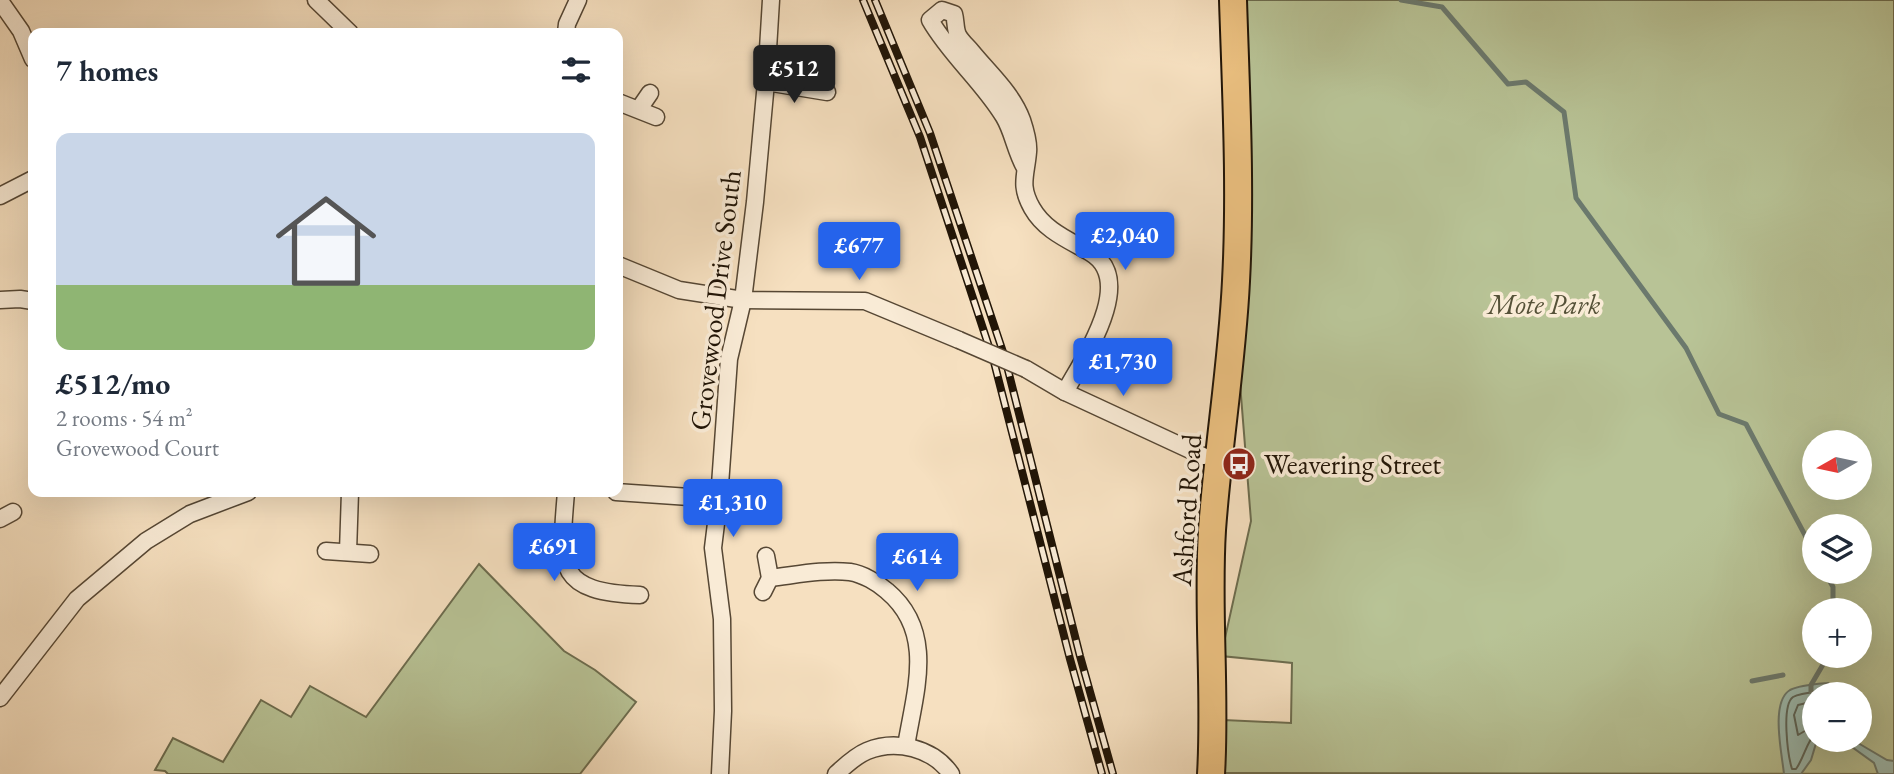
<!DOCTYPE html>
<html lang="en">
<head>
<meta charset="utf-8">
<style>
	body { margin:0; font-family:"EB Garamond",serif; background:#f6f6f7; color:#1f2937; height:100vh; display:flex; flex-direction:column; font-size:26px; white-space:nowrap }
	* { box-sizing:border-box; margin:0 }
	p { font-size:23px; color:#747a83 }
	.icon { flex:none; width:38px; height:38px; fill:none; stroke:currentColor; stroke-width:2; stroke-linecap:round; stroke-linejoin:round }
	.map { position:relative; flex:1; overflow:hidden }
	.details { position:absolute; left:28px; top:28px; width:595px; height:469px; display:flex; flex-direction:column; background:#fff; border-radius:14px; box-shadow:0 7px 28px #0002 }
	.details>* { flex:none }
	.needle { width:46px; rotate:261deg }
	.tools { position:absolute; left:1802px; top:430px; display:grid; gap:14px }
	.tools a { display:grid; place-items:center; width:70px; height:70px; border-radius:50%; background:#fff; box-shadow:0 7px 28px #0002; font-size:35px }
	.price { position:absolute; translate:-50% -60px; padding:0 16px; border-radius:7px; background:#2563eb; color:#fff; font-size:23px; line-height:46px; filter:drop-shadow(0 2px 4px #0008) }
	.price::after { content:''; position:absolute; left:50%; top:42px; width:21px; height:16px; margin-left:-10px; background:inherit; clip-path:polygon(0 0,100% 0,50% 100%) }
	.price.active { background:#222; color:#fff }
	ul { padding:0; list-style:none }
	li { display:grid; align-content:center; gap:14px; height:371px; padding:0 28px }
	li+li { border-top:2px solid #e0e1e3 }
	li span { display:grid; place-items:center; height:217px; border-radius:14px; color:#555 }
	li>.icon { margin-inline-start:auto }
	span .icon { width:126px; height:126px; fill:#fffc; stroke-width:1 }
	li b { font-size:30px }
	h2 { display:flex; justify-content:space-between; align-items:center; height:84px; padding:0 28px; font-size:30px }
	.map>svg:first-child { display:block }
	.green { fill:#b8c396; stroke:#6c6c4e; stroke-width:2; fill-rule:evenodd }
	.water { fill:#9dbdb2; stroke:#6b796d; stroke-width:2 }
	.lines { fill:none; stroke-linecap:round; stroke-linejoin:round }
	.shore { stroke:#5e685c; stroke-width:2 }
	.stream { stroke:#6b796d; stroke-width:5 }
	.minor-casing { stroke:#564734; stroke-width:19 }
	.primary-casing { stroke:#201406; stroke-width:30 }
	.minor { stroke:#f9ebd6; stroke-width:16 }
	.primary { stroke:#ebc080; stroke-width:26 }
	.rail-casing { stroke:#201406; stroke-width:8 }
	.rail { stroke:#f9ebd6; stroke-width:5; stroke-dasharray:16; stroke-linecap:butt }
	.minor-bridge-casing { stroke:#564734; stroke-width:19; stroke-linecap:butt }
	.minor-bridge { stroke:#f9ebd6; stroke-width:16 }
	.labels { text-anchor:middle; dominant-baseline:central; stroke-width:7; stroke-linejoin:round; paint-order:stroke }
	.street-label { font-size:28px; fill:#201406; stroke:#f9ebd6 }
	.park-label { font-size:28px; font-style:italic; fill:#555138; stroke:#f9ebd6 }
	.poi-label { font-size:28px; fill:#201406; stroke:#f9ebd6; text-anchor:start }
</style>
</head>
<body>
<div class="map">
<svg width="1894" height="774" viewBox="0 0 1894 774">
	<rect width="100%" height="100%" fill="#f6e0c0"/>
	<filter id="stains"><feTurbulence type="fractalNoise" baseFrequency=".00286" numOctaves="4"/><feColorMatrix values="0 0 0 0 .2 0 0 0 0 .09 0 0 0 0 .02 0 0 0 .5 -.17"/></filter>
	<radialGradient id="worn" r=".72"><stop offset=".6" stop-color="#630" stop-opacity="0"/><stop offset="1" stop-color="#630" stop-opacity=".3"/></radialGradient>
	<g class="green">
		<path d="M1247,0H1894V774L1224,773V720L1291,723L1292,663L1221,656L1251,521L1238,358ZM1815,443H1860V488H1815ZM1815,527H1860V572H1815ZM1815,611H1860V656H1815ZM1815,695H1860V740H1815Z"/>
		<polygon points="479,564 564,651 595,670 636,702 580,774 168,774 165,771 155,770 173,738 223,762 261,700 291,717 310,686 366,717"/>
	</g>
	<g class="water">
		<path d="M1828,683L1833,688L1831,695H1815V740H1817L1811,760L1801,774H1784C1782,754 1770,702 1790,690C1800,685 1817,684 1828,683Z"/>
		<polygon points="1858,743 1887,760 1894,761 1894,774 1878,774 1874,763 1852,747"/>
	</g>
	<g class="lines">
		<g class="shore">
			<polyline points="1815,701 1798,705 1794,715 1798,735 1815,725"/>
			<path d="M1815,734C1807,741 1804,758 1796,769H1792C1788,756 1781,706 1793,697C1800,693 1813,692 1821,691L1825,695"/>
		</g>
		<g class="stream">
			<polyline points="1401,0 1442,7 1508,84 1526,82 1564,112 1576,198 1686,348 1719,414 1746,424 1815,554"/>
			<polyline points="1825,572 1833,587 1833,611"/>
			<polyline points="1752,681 1783,675"/>
			<polyline points="1811,691 1811,685 1828,656"/>
		</g>
		<defs>
			<g id="minor">
				<polyline points="316,0 350,33"/>
				<polyline points="0,1 21,31 33,59"/>
				<polyline points="566,33 567,24 578,0"/>
				<polyline points="766,82 827,92"/>
				<polyline points="618,102 656,117"/>
				<polyline points="639,109 650,93"/>
				<path d="M1025,168C1015,150 1013,132 1004,117C983,82 950,55 930,20L942,10L954,14C956,21 955,29 958,35C961,41 968,47 972,52C990,74 1012,93 1022,120C1025,129 1029,143 1028,152C1026,176 1019,185 1032,208C1045,231 1069,240 1091,253C1137,281 1083,359 1065,392"/>
				<polyline points="0,196 33,179"/>
				<polyline points="618,265 679,290 743,300 865,301 959,340"/>
				<polyline points="0,300 20,299 33,301"/>
				<polyline points="1026,369 1065,392 1203,456"/>
				<path d="M566,492C560,565 554,592 640,595"/>
				<polyline points="616,492 719,499"/>
				<polyline points="0,519 13,512"/>
				<polyline points="326,551 370,554"/>
				<polyline points="348,552 350,492"/>
				<path d="M770,578C796,575 824,569 850,572C863,574 878,583 887,591C936,632 915,691 906,746"/>
				<polyline points="763,592 770,578 766,556"/>
				<polyline points="0,698 77,599 146,541 190,514 248,492"/>
				<polyline points="720,774 723,711 722,619 713,548 719,499 729,359 743,300 755,202 766,82 771,0"/>
				<path d="M836,774C845,766 855,756 867,751C896,739 933,748 951,774"/>
			</g>
			<path id="primary" d="M1211,774C1216,693 1207,611 1212,530C1218,447 1232,364 1236,281C1241,188 1236,94 1233,0"/>
		</defs>
		<use href="#minor" class="minor-casing"/>
		<use href="#primary" class="primary-casing"/>
		<use href="#minor" class="minor"/>
		<use href="#primary" class="primary"/>
		<defs>
			<g id="rail">
				<polyline points="863,0 920,137 994,362 1070,659 1102,774"/>
				<polyline points="875,0 930,133 1005,358 1080,656 1113,774"/>
			</g>
		</defs>
		<use href="#rail" class="rail-casing"/>
		<use href="#rail" class="rail"/>
		<defs>
			<polyline id="minor-bridge" points="959,340 1026,369"/>
		</defs>
		<use href="#minor-bridge" class="minor-bridge-casing"/>
		<use href="#minor-bridge" class="minor-bridge"/>
	</g>
	<defs>
		<symbol id="bus-disc" viewBox="-11 -11 22 22"><circle r="9.5" fill="#8f2418" stroke="#f9ebd6"/><path d="M-5-6H5V4H4V6H2V4H-2V6H-4V4H-5ZM-3.5-4V0h7V-4ZM-3.5 1.2v1.5H-2V1.2ZM2 1.2v1.5H3.5V1.2Z" fill="#fff"/></symbol>
	</defs>
	<g fill-rule="evenodd">
		<use href="#bus-disc" x="1220" y="445" width="38" height="38"/>
	</g>
	<g class="labels">
		<g class="street-label">
			<text transform="translate(715 300) rotate(-83)">Grovewood Drive South</text>
			<text transform="translate(1186 510) rotate(-86)">Ashford Road</text>
		</g>
		<g class="park-label">
			<text x="1544" y="304">Mote Park</text>
		</g>
		<g class="poi-label">
			<text x="1264" y="464">Weavering Street</text>
		</g>
	</g>
	<rect width="100%" height="100%" filter="url(#stains)"/>
	<rect width="100%" height="100%" fill="url(#worn)"/>
</svg>
<div class="tools">
<a><svg class="needle" viewBox="-14 -14 28 28"><path d="M0-13l5 13h-10z" fill="#e53935"/><path d="M0 13l5-13h-10z" fill="#747a83"/></svg></a>
<a><svg class="icon" aria-label="layers" viewBox="0 0 24 24"><path d="M12 4l9 5-9 5-9-5zM3 14l9 5 9-5"/></svg></a>
<a>+</a>
<a>−</a>
</div>
<b class="price active" style="left:794px;top:105px">£512</b>
<b class="price" style="left:1125px;top:272px">£2,040</b>
<b class="price" style="left:859px;top:282px">£677</b>
<b class="price" style="left:1123px;top:398px">£1,730</b>
<b class="price" style="left:733px;top:539px">£1,310</b>
<b class="price" style="left:554px;top:583px">£691</b>
<b class="price" style="left:917px;top:593px">£614</b>
<section class="details">
<h2>7 homes<svg class="icon" aria-label="filters" viewBox="0 0 24 24"><path d="M4 7h16M4 17h16"/><circle cx="9" cy="7" r="2"/><circle cx="15" cy="17" r="2"/></svg></h2>
<ul>
<li><span style="background:linear-gradient(#c9d6e8 70%,#8fb573 0)"><svg class="icon" aria-label="home" viewBox="0 0 24 24"><path d="M3 11l9-7 9 7M6 9v11h12V9"/></svg></span><div><b>£512/mo</b><p>2 rooms · 54 m²</p><p>Grovewood Court</p></div></li>
</ul>
</section>
</div>
</body>
</html>
